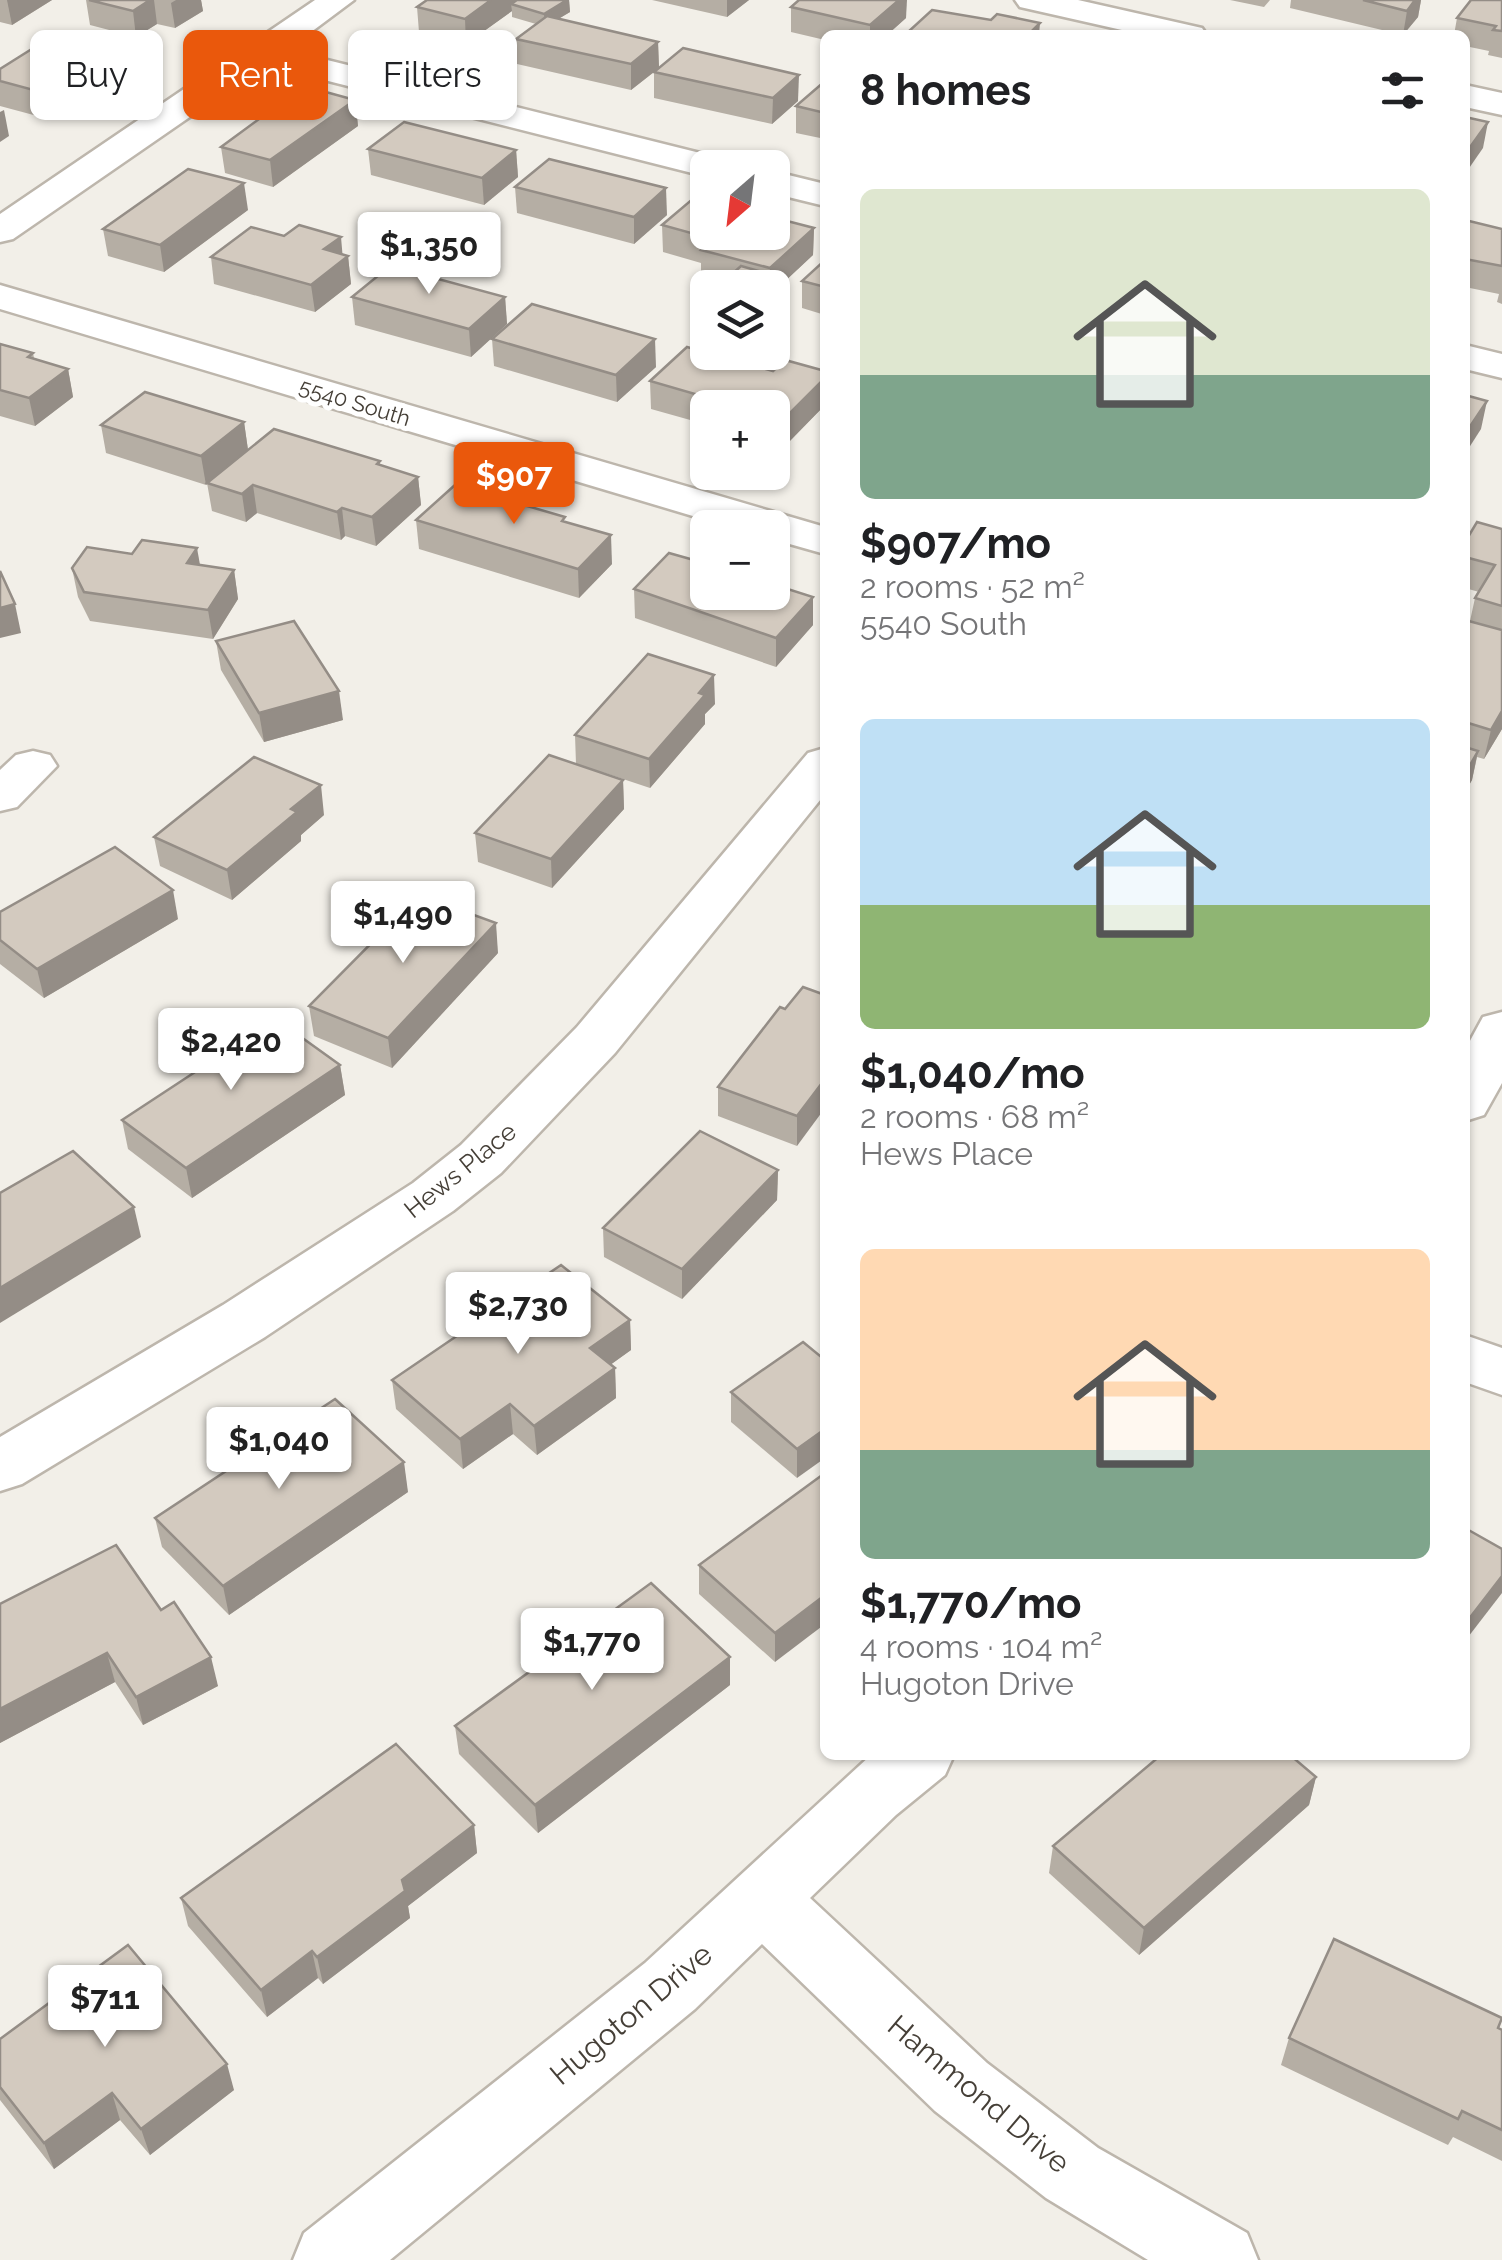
<!DOCTYPE html>
<html lang="en">
<head>
<meta charset="utf-8">
<style>
	body { margin:0; font-family:Raleway,sans-serif; background:#f2f2f2; color:#202124; height:100vh; display:flex; flex-direction:column; font-size:38px; white-space:nowrap }
	* { box-sizing:border-box; margin:0 }
	p { font-size:32px; color:#757577 }
	.icon { flex:none; width:55px; height:55px; fill:none; stroke:currentColor; stroke-width:2; stroke-linecap:round; stroke-linejoin:round }
	.map { position:relative; flex:1; overflow:hidden }
	.side { position:absolute; left:820px; top:30px; width:650px; height:1730px; display:flex; flex-direction:column; background:#fff; border-radius:15px; box-shadow:0 2px 8px #0004 }
	.side>* { flex:none }
	.top-card { position:absolute; left:30px; top:30px; width:640px; height:90px; display:flex; gap:20px }
	.needle { width:65px; rotate:208deg }
	.fabs { position:absolute; left:690px; top:150px; display:grid; gap:20px }
	.fabs a { display:grid; place-items:center; width:100px; height:100px; border-radius:15px; background:#fff; box-shadow:0 2px 8px #0004; font-size:50px }
	.price { position:absolute; translate:-50% -85px; padding:0 22px; border-radius:10px; background:#fff; color:#222; font-size:32px; line-height:65px; filter:drop-shadow(0 2px 5px #0008) }
	.price::after { content:''; position:absolute; left:50%; top:60px; width:30px; height:22px; margin-left:-15px; background:inherit; clip-path:polygon(0 0,100% 0,50% 100%) }
	.price.current { background:#ea580c; color:#fff }
	ul { padding:0; list-style:none }
	li { display:grid; align-content:center; gap:20px; height:530px; padding:0 40px }
	li span { display:grid; place-items:center; height:310px; border-radius:15px; color:#555 }
	li>.icon { margin-inline-start:auto }
	span .icon { width:180px; height:180px; fill:#fffc; stroke-width:1 }
	li b { font-size:42px }
	h2 { display:flex; justify-content:space-between; align-items:center; height:120px; padding:0 40px; font-size:42px }
	.pill { padding:0 35px; border-radius:15px; background:#fff; box-shadow:0 2px 8px #0004; font-size:35px; line-height:90px }
	.pill.current { background:#ea580c; color:#fff }
	.map>svg:first-child { display:block }
	.lines { fill:none; stroke-linecap:round; stroke-linejoin:round }
	.minor-casing { stroke:#bdb6ac; stroke-width:5 }
	.minor { fill:#fff; fill-rule:evenodd }
	.wall { fill:#b5aea4 }
	.shaded-wall { fill:#948d86 }
	.building { fill:#d3cabf; stroke:#948d86; stroke-width:2.5 }
	.labels { text-anchor:middle; dominant-baseline:central; stroke-width:10; stroke-linejoin:round; paint-order:stroke }
	.far-street-label { font-size:22px; fill:#453f37; stroke:#fff }
	.street-label { font-size:25px; fill:#453f37; stroke:#fff }
	.near-street-label { font-size:30px; fill:#453f37; stroke:#fff }
</style>
</head>
<body>
<div class="map">
<svg width="1502" height="2260" viewBox="0 0 1502 2260">
	<rect width="100%" height="100%" fill="#f2efe8"/>
	<g class="lines">
		<defs>
			<g id="minor">
				<polygon points="315,0 354,0 287,50 728,160 733,168 708,168 708,177 265,65 13,239 0,242 0,214"/>
				<polygon points="1015,0 1078,0 1202,28 1207,35 1144,35 1020,7"/>
				<polygon points="1465,85 1502,93 1502,115 1465,107"/>
				<polygon points="772,171 825,184 825,206 772,193"/>
				<polygon points="0,285 825,527 825,554 772,539 772,528 733,528 0,309"/>
				<polygon points="1465,345 1502,354 1502,378 1465,369"/>
				<polygon points="825,748 825,794 615,1053 501,1173 453,1211 265,1337 22,1484 0,1491 0,1437 223,1305 413,1183 461,1145 577,1027 808,753"/>
				<polygon points="33,751 50,755 57,766 17,807 0,811 0,770 16,755"/>
				<polygon points="1502,1012 1502,1083 1484,1115 1465,1121 1465,1050 1483,1017"/>
				<polygon points="1465,1335 1502,1348 1502,1395 1465,1382"/>
				<polygon points="871,1755 954,1755 945,1775 896,1815 810,1898 987,2063 1098,2148 1247,2233 1258,2260 1148,2260 1046,2198 935,2111 762,1944 695,2009 390,2260 293,2260 304,2233 645,1963"/>
			</g>
		</defs>
		<use href="#minor" class="minor-casing"/>
		<use href="#minor" class="minor"/>
	</g>
	<g class="wall">
		<polygon points="0,0 52,0 12,25 0,22"/>
		<polygon points="86,0 201,0 203,11 175,28 157,24 136,37 90,25"/>
		<polygon points="427,0 569,0 570,12 558,19 658,42 659,68 798,101 772,124 654,98 654,72 631,90 517,64 516,39 536,24 512,17 512,11 466,44 419,32 417,7"/>
		<polygon points="652,0 749,0 727,17"/>
		<polygon points="1230,0 1270,0 1264,7"/>
		<polygon points="1291,0 1421,0 1418,17 1403,35 1290,8"/>
		<polygon points="1502,0 1502,58 1488,55 1489,51 1465,46 1465,35 1454,35 1457,18"/>
		<polygon points="791,7 906,18 887,35 825,35 825,40 791,32"/>
		<polygon points="99,46 103,71 94,77 95,82 41,117 0,106 0,69"/>
		<polygon points="825,82 825,139 796,133 796,106"/>
		<polygon points="355,100 358,126 273,187 225,173 221,147"/>
		<polygon points="368,149 516,150 518,177 484,205 371,175"/>
		<polygon points="515,187 667,215 634,244 517,213"/>
		<polygon points="248,210 164,272 108,256 103,229"/>
		<polygon points="1465,220 1502,229 1502,304 1497,302 1499,294 1465,287"/>
		<polygon points="662,225 814,228 813,255 783,283 783,305 772,288 723,283 701,277 701,263 663,252"/>
		<polygon points="343,255 348,256 351,284 315,312 214,284 211,257"/>
		<polygon points="825,260 825,315 802,308 802,281"/>
		<polygon points="352,297 505,297 507,324 471,357 355,325"/>
		<polygon points="492,339 656,367 617,402 494,366"/>
		<polygon points="0,344 33,353 34,358 68,369 73,397 35,426 0,416"/>
		<polygon points="773,371 825,371 825,405 784,447 772,444 772,408 708,408 708,425 651,409 650,381"/>
		<polygon points="244,422 248,450 380,461 380,466 418,477 421,505 376,546 345,536 341,540 257,513 246,522 212,511 207,483 206,485 106,453 101,425"/>
		<polygon points="416,520 566,522 612,564 579,598 419,549"/>
		<polygon points="1502,529 1502,729 1484,759 1477,757 1472,780 1465,792 1465,620 1470,621 1475,598 1479,592 1465,588 1465,542"/>
		<polygon points="200,565 234,570 238,599 213,639 90,621 78,597 72,568"/>
		<polygon points="634,589 813,625 776,667 635,618"/>
		<polygon points="216,641 343,720 264,742 221,670"/>
		<polygon points="715,704 705,714 705,724 650,788 602,772 623,780 624,809 552,888 478,862 475,833 576,764 575,735"/>
		<polygon points="324,815 301,835 301,841 232,900 160,866 154,837"/>
		<polygon points="0,912 178,919 44,998 0,964"/>
		<polygon points="498,953 392,1068 314,1036 309,1006"/>
		<polygon points="803,987 797,1146 718,1116 718,1087"/>
		<polygon points="340,1065 345,1095 192,1198 128,1149 122,1120"/>
		<polygon points="778,1170 777,1200 682,1299 604,1257 603,1228"/>
		<polygon points="630,1320 631,1350 610,1365 615,1368 616,1398 537,1455 513,1434 463,1469 396,1409 392,1380"/>
		<polygon points="803,1342 797,1478 731,1422 731,1392"/>
		<polygon points="825,1473 775,1662 699,1594 699,1565"/>
		<polygon points="408,1492 229,1615 162,1547 155,1518"/>
		<polygon points="0,1604 161,1610 218,1686 143,1725 115,1682 0,1743"/>
		<polygon points="730,1685 538,1833 459,1754 455,1726"/>
		<polygon points="1177,1757 1316,1777 1309,1805 1139,1955 1049,1873 1053,1846"/>
		<polygon points="474,1825 477,1853 408,1906 410,1918 323,1984 318,1978 267,2017 188,1926 181,1898"/>
		<polygon points="1499,2028 1502,2030 1502,2161 1453,2137 1448,2145 1281,2065 1289,2038"/>
		<polygon points="0,2039 234,2090 150,2155 120,2120 54,2169 0,2100"/>
	</g>
	<g class="shaded-wall">
		<polygon points="7,0 52,0 12,25"/>
		<polygon points="150,0 154,0 157,24 136,37 133,11"/>
		<polygon points="176,0 201,0 203,11 175,28 171,3"/>
		<polygon points="491,0 527,0 511,4 512,11 466,44 465,19"/>
		<polygon points="567,0 569,0 570,12 545,27 544,14"/>
		<polygon points="727,0 749,0 727,17"/>
		<polygon points="899,0 907,0 906,18 887,35 870,35 870,25"/>
		<polygon points="1415,0 1421,0 1418,17 1403,35 1407,11"/>
		<polygon points="1040,23 1039,35 1028,35"/>
		<polygon points="658,42 659,68 631,90 631,64"/>
		<polygon points="99,46 103,71 94,77 95,82 41,117 37,91"/>
		<polygon points="799,75 798,101 772,124 773,98"/>
		<polygon points="355,100 358,126 273,187 270,160"/>
		<polygon points="4,110 9,136 0,142 0,112"/>
		<polygon points="1488,122 1483,148 1465,174 1468,150"/>
		<polygon points="516,150 518,177 484,205 482,178"/>
		<polygon points="244,183 248,210 164,272 160,245"/>
		<polygon points="666,188 667,215 634,244 634,217"/>
		<polygon points="814,228 813,255 783,283 783,305 772,315 772,288 770,288 770,268"/>
		<polygon points="341,237 343,260 348,256 351,284 315,312 311,285 324,249"/>
		<polygon points="505,297 507,324 471,357 469,329"/>
		<polygon points="655,339 656,367 617,402 616,375"/>
		<polygon points="68,369 73,397 35,426 29,398"/>
		<polygon points="825,378 825,405 784,447 784,419"/>
		<polygon points="1487,401 1481,429 1465,454 1465,434"/>
		<polygon points="244,422 248,450 206,485 201,456"/>
		<polygon points="418,477 421,505 376,546 372,517"/>
		<polygon points="253,485 257,513 246,522 242,494"/>
		<polygon points="342,508 345,536 341,540 337,512"/>
		<polygon points="611,535 612,564 579,598 578,569"/>
		<polygon points="197,548 202,576 187,563"/>
		<polygon points="234,570 238,599 213,639 208,610"/>
		<polygon points="813,597 813,625 776,667 776,638"/>
		<polygon points="15,604 21,633 0,638 0,608"/>
		<polygon points="714,675 715,704 705,714 705,724 650,788 649,759"/>
		<polygon points="339,691 343,720 264,742 259,713"/>
		<polygon points="1502,711 1502,729 1484,759 1491,730"/>
		<polygon points="1478,751 1472,780 1465,792 1465,774"/>
		<polygon points="623,780 624,809 552,888 551,859"/>
		<polygon points="321,785 324,815 301,835 301,841 232,900 227,870 291,809"/>
		<polygon points="173,890 178,919 44,998 37,969"/>
		<polygon points="496,923 498,953 392,1068 388,1038"/>
		<polygon points="340,1065 345,1095 192,1198 186,1168"/>
		<polygon points="825,1079 825,1108 797,1146 797,1116"/>
		<polygon points="778,1170 777,1200 682,1299 682,1269"/>
		<polygon points="134,1207 141,1237 0,1323 0,1288"/>
		<polygon points="630,1320 631,1350 592,1378 590,1348"/>
		<polygon points="615,1368 616,1398 537,1455 534,1426"/>
		<polygon points="510,1404 513,1434 463,1469 460,1439"/>
		<polygon points="825,1429 825,1458 797,1478 797,1449"/>
		<polygon points="404,1462 408,1492 229,1615 223,1586"/>
		<polygon points="1502,1576 1502,1593 1465,1641 1465,1624"/>
		<polygon points="825,1595 825,1624 775,1662 775,1633"/>
		<polygon points="107,1653 115,1682 0,1743 0,1709"/>
		<polygon points="211,1657 218,1686 143,1725 136,1697"/>
		<polygon points="730,1657 730,1685 538,1833 535,1805"/>
		<polygon points="1316,1777 1309,1805 1139,1955 1144,1928"/>
		<polygon points="474,1825 477,1853 408,1906 410,1918 323,1984 317,1957 402,1880"/>
		<polygon points="312,1951 318,1978 267,2017 261,1990"/>
		<polygon points="227,2064 234,2090 150,2155 141,2129"/>
		<polygon points="112,2093 120,2120 54,2169 44,2143"/>
	</g>
	<g class="building">
		<polygon points="89,0 150,0 133,11"/>
		<polygon points="427,0 491,0 465,19 417,7"/>
		<polygon points="517,0 567,0 544,14 511,4"/>
		<polygon points="799,0 899,0 870,25 791,7"/>
		<polygon points="1363,0 1415,0 1407,11"/>
		<polygon points="1471,0 1502,0 1502,31 1493,30 1496,26 1457,18"/>
		<polygon points="932,10 991,20 997,14 1040,23 1028,35 922,35 908,32"/>
		<polygon points="547,16 658,42 631,64 516,39"/>
		<polygon points="54,35 99,46 85,55 90,56 37,91 0,81 0,69"/>
		<polygon points="683,48 799,75 773,98 654,72"/>
		<polygon points="824,82 825,113 796,106"/>
		<polygon points="304,86 355,100 270,160 221,147"/>
		<polygon points="1465,117 1488,122 1468,150 1465,149"/>
		<polygon points="404,122 516,150 482,178 368,149"/>
		<polygon points="549,159 666,188 634,217 515,187"/>
		<polygon points="188,169 244,183 160,245 103,229"/>
		<polygon points="695,197 708,200 708,232 772,232 772,217 814,228 770,268 701,250 713,239 662,225"/>
		<polygon points="1465,220 1502,229 1502,266 1465,259"/>
		<polygon points="299,225 341,237 324,249 348,256 311,285 211,257 251,227 284,236"/>
		<polygon points="825,260 825,287 802,281"/>
		<polygon points="390,266 505,297 469,329 352,297"/>
		<polygon points="741,266 783,278 772,288 717,288"/>
		<polygon points="532,304 655,339 616,375 492,339"/>
		<polygon points="0,344 33,353 28,357 68,369 29,398 0,390"/>
		<polygon points="687,347 773,371 785,360 825,371 825,378 784,419 772,416 772,408 743,408 650,381"/>
		<polygon points="145,392 244,422 201,456 101,425"/>
		<polygon points="1465,395 1487,401 1465,434"/>
		<polygon points="274,429 380,461 377,464 418,477 372,517 342,508 337,512 253,485 242,494 207,483"/>
		<polygon points="455,485 565,517 562,521 611,535 578,569 416,520"/>
		<polygon points="1477,522 1502,529 1502,606 1475,598 1495,565 1465,557 1465,542"/>
		<polygon points="142,540 197,548 187,563 234,570 208,610 84,592 72,568 87,547 132,554"/>
		<polygon points="669,553 708,564 708,592 772,592 772,584 813,597 776,638 634,589"/>
		<polygon points="0,571 15,604 0,608"/>
		<polygon points="1465,620 1502,630 1502,711 1491,730 1465,722"/>
		<polygon points="294,621 339,691 259,713 216,641"/>
		<polygon points="648,654 714,675 699,693 705,695 649,759 575,735"/>
		<polygon points="1465,747 1478,751 1465,774"/>
		<polygon points="549,755 623,780 551,859 475,833"/>
		<polygon points="254,757 321,785 291,809 297,812 227,870 154,837"/>
		<polygon points="115,847 173,890 37,969 0,940 0,912"/>
		<polygon points="419,895 496,923 388,1038 309,1006"/>
		<polygon points="803,987 825,995 825,1079 797,1116 718,1087 780,1007 785,1009"/>
		<polygon points="276,1019 340,1065 186,1168 122,1120"/>
		<polygon points="700,1131 778,1170 682,1269 603,1228"/>
		<polygon points="73,1151 134,1207 0,1288 0,1193"/>
		<polygon points="561,1265 630,1320 590,1348 615,1368 534,1426 510,1404 460,1439 392,1380"/>
		<polygon points="803,1342 825,1360 825,1429 797,1449 731,1392"/>
		<polygon points="335,1399 404,1462 223,1586 155,1518"/>
		<polygon points="825,1473 825,1595 775,1633 699,1565"/>
		<polygon points="1465,1528 1502,1549 1502,1576 1465,1624"/>
		<polygon points="116,1545 161,1610 174,1602 211,1657 136,1697 107,1653 0,1709 0,1604"/>
		<polygon points="651,1583 730,1657 535,1805 455,1726"/>
		<polygon points="396,1744 474,1825 402,1880 405,1891 317,1957 312,1951 261,1990 181,1898"/>
		<polygon points="1161,1755 1174,1755 1177,1757 1180,1755 1290,1755 1316,1777 1144,1928 1053,1846"/>
		<polygon points="1334,1939 1502,2018 1498,2028 1502,2030 1502,2130 1462,2111 1458,2119 1289,2038"/>
		<polygon points="128,1945 227,2064 141,2129 112,2093 44,2143 0,2087 0,2039"/>
	</g>
	<g class="labels">
		<g class="far-street-label">
			<text transform="translate(355 402) rotate(17)">5540 South</text>
		</g>
		<g class="street-label">
			<text transform="translate(460 1170) rotate(-39)">Hews Place</text>
		</g>
		<g class="near-street-label">
			<text transform="translate(631 2014) rotate(-40)">Hugoton Drive</text>
			<text transform="translate(979 2094) rotate(40)">Hammond Drive</text>
		</g>
	</g>
</svg>
<div class="fabs">
<a><svg class="needle" viewBox="-14 -14 28 28"><path d="M0-13l5 13h-10z" fill="#e53935"/><path d="M0 13l5-13h-10z" fill="#757577"/></svg></a>
<a><svg class="icon" aria-label="layers" viewBox="0 0 24 24"><path d="M12 4l9 5-9 5-9-5zM3 14l9 5 9-5"/></svg></a>
<a>+</a>
<a>−</a>
</div>
<b class="price" style="left:429px;top:297px">$1,350</b>
<b class="price current" style="left:514px;top:527px">$907</b>
<b class="price" style="left:403px;top:966px">$1,490</b>
<b class="price" style="left:231px;top:1093px">$2,420</b>
<b class="price" style="left:518px;top:1357px">$2,730</b>
<b class="price" style="left:279px;top:1492px">$1,040</b>
<b class="price" style="left:592px;top:1693px">$1,770</b>
<b class="price" style="left:105px;top:2050px">$711</b>
<div class="top-card">
<a class="pill">Buy</a>
<a class="pill current">Rent</a>
<a class="pill">Filters</a>
</div>
<section class="side">
<h2>8 homes<svg class="icon" aria-label="filters" viewBox="0 0 24 24"><path d="M4 7h16M4 17h16"/><circle cx="9" cy="7" r="2"/><circle cx="15" cy="17" r="2"/></svg></h2>
<ul>
<li><span style="background:linear-gradient(#dfe7d0 60%,#7fa58c 0)"><svg class="icon" aria-label="home" viewBox="0 0 24 24"><path d="M3 11l9-7 9 7M6 9v11h12V9"/></svg></span><div><b>$907/mo</b><p>2 rooms · 52 m²</p><p>5540 South</p></div></li>
<li><span style="background:linear-gradient(#bfe0f5 60%,#8fb573 0)"><svg class="icon" aria-label="home" viewBox="0 0 24 24"><path d="M3 11l9-7 9 7M6 9v11h12V9"/></svg></span><div><b>$1,040/mo</b><p>2 rooms · 68 m²</p><p>Hews Place</p></div></li>
<li><span style="background:linear-gradient(#ffd9b3 65%,#7fa58c 0)"><svg class="icon" aria-label="home" viewBox="0 0 24 24"><path d="M3 11l9-7 9 7M6 9v11h12V9"/></svg></span><div><b>$1,770/mo</b><p>4 rooms · 104 m²</p><p>Hugoton Drive</p></div></li>
</ul>
</section>
</div>
</body>
</html>
